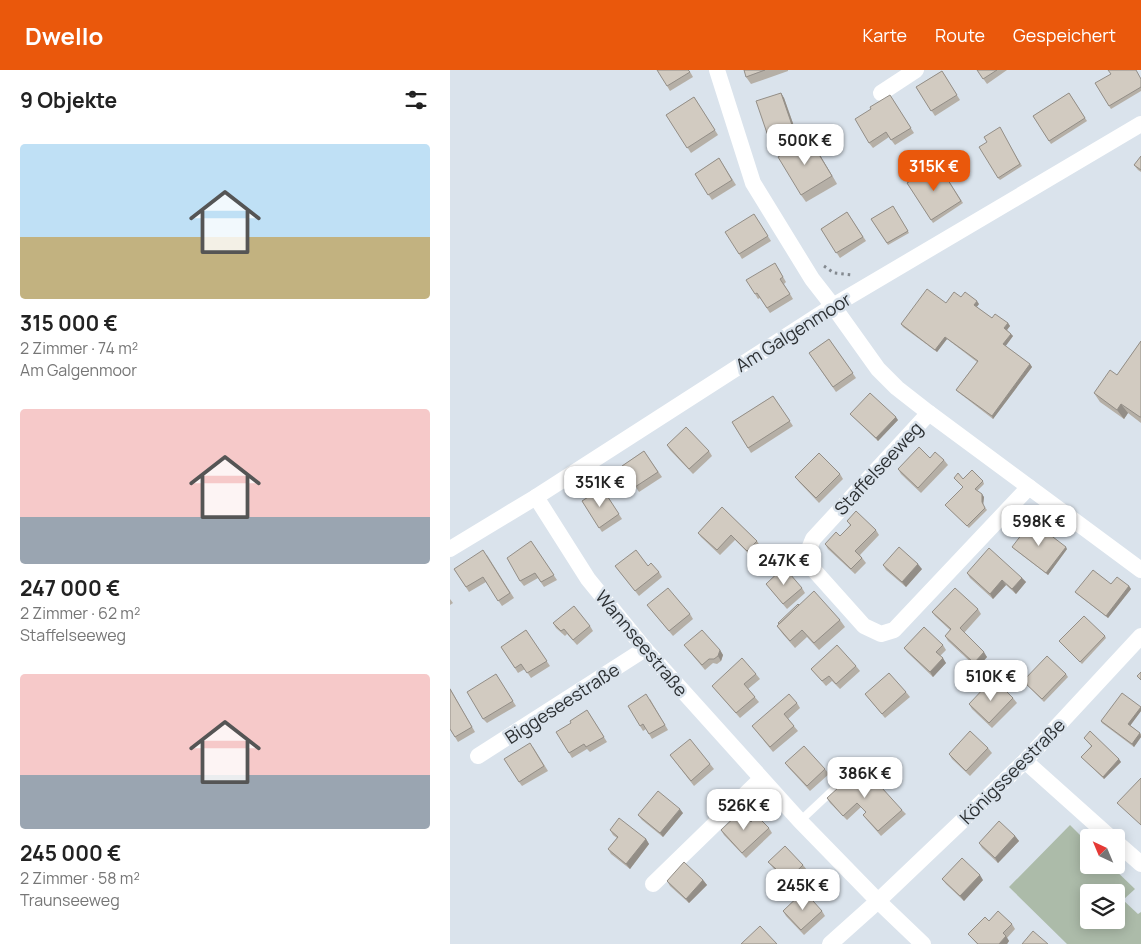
<!DOCTYPE html>
<html lang="de">
<head>
<meta charset="utf-8">
<style>
	body { margin:0; font-family:Manrope,sans-serif; background:#f2f2f2; color:#222; height:100vh; display:flex; flex-direction:column; font-size:19px; white-space:nowrap }
	* { box-sizing:border-box; margin:0 }
	p { font-size:16px; color:#767676 }
	.icon { flex:none; width:28px; height:28px; fill:none; stroke:currentColor; stroke-width:2; stroke-linecap:round; stroke-linejoin:round }
	.map { position:relative; flex:1; overflow:hidden }
	.details { display:flex; flex-direction:column; background:#fff; width:450px }
	.details>* { flex:none }
	.needle { width:32px; rotate:316deg }
	.fabs { position:absolute; left:630px; top:759px; display:grid; gap:10px }
	.fabs a { display:grid; place-items:center; width:45px; height:45px; border-radius:5px; background:#fff; box-shadow:0 2px 12px #0003; font-size:25px }
	.price { position:absolute; translate:-50% -42px; padding:0 11px; border-radius:10px; background:#fff; color:#222; font-size:16px; line-height:32px; filter:drop-shadow(0 1px 2px #0008) }
	.price::after { content:''; position:absolute; left:50%; top:30px; width:15px; height:11px; margin-left:-8px; background:inherit; clip-path:polygon(0 0,100% 0,50% 100%) }
	.price.on { background:#ea580c; color:#fff }
	ul { padding:0; list-style:none }
	li { display:grid; align-content:center; gap:10px; height:265px; padding:0 20px }
	li span { display:grid; place-items:center; height:155px; border-radius:5px; color:#555 }
	li>.icon { margin-inline-start:auto }
	span .icon { width:90px; height:90px; fill:#fffc; stroke-width:1 }
	li b { font-size:21px }
	h2 { display:flex; justify-content:space-between; align-items:center; height:60px; padding:0 20px; font-size:21px }
	header { display:flex; align-items:center; gap:30px; box-sizing:border-box; height:70px; padding:0 25px; background:#ea580c; color:#fff }
	header strong { font-size:24px }
	nav { display:flex; gap:28px; margin-inline-start:auto; font-size:18px }
	main { display:flex; flex:1; min-height:0 }
	.map>svg:first-child { display:block }
	.green { fill:#acbba9; fill-rule:evenodd }
	.lines { fill:none; stroke-linecap:round; stroke-linejoin:round }
	.path { stroke:#848a90; stroke-width:3; stroke-dasharray:2.5 4; stroke-linecap:butt }
	.service { stroke:#fff; stroke-width:8 }
	.minor { stroke:#fff; stroke-width:16 }
	.wall { fill:#b5afa6 }
	.shaded-wall { fill:#938e87 }
	.building { fill:#d2cbc1; stroke:#938e87 }
	.labels { text-anchor:middle; dominant-baseline:central; stroke-width:5; stroke-linejoin:round; paint-order:stroke }
	.street-label { font-size:18px; fill:#2c3033; stroke:#dae3ec }
</style>
</head>
<body>
<header>
<strong>Dwello</strong>
<nav><a>Karte</a><a>Route</a><a>Gespeichert</a></nav>
</header>
<main>
<section class="details">
<h2>9 Objekte<svg class="icon" aria-label="filters" viewBox="0 0 24 24"><path d="M4 7h16M4 17h16"/><circle cx="9" cy="7" r="2"/><circle cx="15" cy="17" r="2"/></svg></h2>
<ul>
<li><span style="background:linear-gradient(#bfe0f5 60%,#c2b280 0)"><svg class="icon" aria-label="home" viewBox="0 0 24 24"><path d="M3 11l9-7 9 7M6 9v11h12V9"/></svg></span><div><b>315 000 €</b><p>2 Zimmer · 74 m²</p><p>Am Galgenmoor</p></div></li>
<li><span style="background:linear-gradient(#f6c9c9 70%,#9aa5b1 0)"><svg class="icon" aria-label="home" viewBox="0 0 24 24"><path d="M3 11l9-7 9 7M6 9v11h12V9"/></svg></span><div><b>247 000 €</b><p>2 Zimmer · 62 m²</p><p>Staffelseeweg</p></div></li>
<li><span style="background:linear-gradient(#f6c9c9 65%,#9aa5b1 0)"><svg class="icon" aria-label="home" viewBox="0 0 24 24"><path d="M3 11l9-7 9 7M6 9v11h12V9"/></svg></span><div><b>245 000 €</b><p>2 Zimmer · 58 m²</p><p>Traunseeweg</p></div></li>
</ul>
</section>
<div class="map">
<svg width="691" height="874" viewBox="0 0 691 874">
	<rect width="100%" height="100%" fill="#dae3ec"/>
	<path class="green" d="M620,755L639,774V795H660L685,819L673,830L688,844L691,842V874H617L559,817ZM639,822H666V850H639Z"/>
	<g class="lines">
		<polyline class="path" points="374,196 384,203 403,205"/>
		<polyline class="service" points="350,751 400,704"/>
		<g class="minor">
			<polyline points="267,0 303,113 362,209 383,236 428,299 447,318 479,343 691,500"/>
			<polyline points="431,23 466,0"/>
			<polyline points="479,343 363,469 357,484 363,499 414,556 431,564 444,560 579,417"/>
			<polyline points="86,427 138,509 195,579 350,751 428,831 473,874"/>
			<polyline points="0,479 86,427 383,236 691,54"/>
			<polyline points="28,686 195,579"/>
			<polyline points="575,691 661,768"/>
			<polyline points="666,772 691,794"/>
			<polyline points="203,814 311,709"/>
			<polyline points="380,874 428,831 575,691 691,566"/>
		</g>
	</g>
	<g class="wall">
		<polygon points="239,0 243,7 220,21 217,16"/>
		<polygon points="294,0 338,0 338,1 301,14 296,7"/>
		<polygon points="527,0 557,0 537,14"/>
		<polygon points="492,1 510,30 485,46 466,17"/>
		<polygon points="691,8 691,21 661,39 645,13"/>
		<polygon points="331,23 334,28 346,62 322,71 318,66"/>
		<polygon points="619,23 637,51 601,74 583,46"/>
		<polygon points="244,27 268,65 241,83 216,45"/>
		<polygon points="443,30 464,63 445,75 439,67 423,78 419,73"/>
		<polygon points="551,60 572,96 550,110 548,108 537,72"/>
		<polygon points="364,75 387,114 356,132 351,125"/>
		<polygon points="691,86 691,102 688,100 684,95"/>
		<polygon points="269,88 286,115 262,130 245,104"/>
		<polygon points="488,94 513,133 483,153 457,113"/>
		<polygon points="443,136 459,163 438,175 421,149"/>
		<polygon points="397,142 416,171 390,188 371,159"/>
		<polygon points="304,144 321,171 292,189 289,184"/>
		<polygon points="328,198 336,212 334,214 343,229 320,243 310,228 308,229 305,224"/>
		<polygon points="511,227 529,234 526,237 542,248 558,253 560,256 557,260 563,266 555,276 580,294 582,297 543,349 508,322 506,320 527,292 497,269 487,282 453,257 451,254"/>
		<polygon points="379,269 406,308 386,322 359,283"/>
		<polygon points="691,271 691,353 678,343 674,349 650,332 644,323 667,305"/>
		<polygon points="323,326 343,356 301,383 282,352"/>
		<polygon points="400,344 448,350 428,371"/>
		<polygon points="217,375 259,381 262,386 243,404 220,380"/>
		<polygon points="194,381 212,407 189,422 172,396"/>
		<polygon points="480,388 494,390 498,395 471,423 451,404 448,399"/>
		<polygon points="390,404 393,409 369,433 349,412 345,407"/>
		<polygon points="504,408 533,411 534,414 527,421 534,427 533,435 537,440 519,458 495,435 513,417"/>
		<polygon points="152,418 172,449 152,462 132,431"/>
		<polygon points="272,437 307,471 310,476 301,486 285,470 270,485 251,467 248,463"/>
		<polygon points="397,451 426,460 429,465 410,485 416,493 405,504 378,479 375,474 390,466 400,455"/>
		<polygon points="81,471 107,510 94,517 88,508 74,516 70,511"/>
		<polygon points="562,477 617,479 598,505 564,479"/>
		<polygon points="37,485 64,528 52,536 36,512 19,522 4,499"/>
		<polygon points="433,495 472,499 456,517 436,500"/>
		<polygon points="165,496 198,496 209,502 212,507 189,526"/>
		<polygon points="517,503 572,508 576,512 566,524 556,515 543,529 520,508"/>
		<polygon points="316,514 352,518 355,523 337,539"/>
		<polygon points="661,514 679,516 681,519 658,548 627,524 625,522"/>
		<polygon points="0,529 3,533 0,535"/>
		<polygon points="197,535 240,544 243,549 223,566"/>
		<polygon points="528,539 531,544 514,563 537,587 527,598 498,571 495,566 500,560 485,546 482,542"/>
		<polygon points="390,550 395,557 369,580 357,567 345,578 332,563 327,556"/>
		<polygon points="103,553 140,556 143,561 127,575 117,564 115,566 106,558"/>
		<polygon points="76,560 100,596 81,608 75,599 68,603 51,577"/>
		<polygon points="655,566 656,568 632,594 609,571"/>
		<polygon points="234,575 270,580 273,585 271,591 267,594 263,593 255,600"/>
		<polygon points="493,575 496,580 490,586 496,593 483,607 457,582 454,578"/>
		<polygon points="406,596 410,601 390,619 382,611 376,616 361,599"/>
		<polygon points="46,604 66,636 37,653 33,649"/>
		<polygon points="306,604 310,609 298,619 309,632 290,648 262,616"/>
		<polygon points="616,604 618,607 594,632 573,611"/>
		<polygon points="0,618 25,662 8,672 0,659"/>
		<polygon points="538,619 563,628 567,633 542,658 522,639 519,634"/>
		<polygon points="456,622 460,627 435,648 415,624"/>
		<polygon points="200,629 218,660 202,669 196,659 193,661 190,656"/>
		<polygon points="347,633 350,638 338,649 348,661 323,682 302,656"/>
		<polygon points="691,637 691,641 680,655 691,664 691,667 684,677 652,653 651,651"/>
		<polygon points="137,640 157,672 140,682 137,679 122,688 119,683 121,653"/>
		<polygon points="634,668 671,692 654,709 631,687 641,676"/>
		<polygon points="83,677 98,701 72,716 69,712"/>
		<polygon points="538,678 542,683 520,706 502,689 499,684"/>
		<polygon points="220,685 260,694 264,699 244,716"/>
		<polygon points="335,693 375,699 379,704 360,721 339,698"/>
		<polygon points="377,728 452,740 456,744 431,766 417,750 413,745 416,743 411,737 397,750 380,733"/>
		<polygon points="233,743 213,767 192,750 188,745"/>
		<polygon points="301,752 319,758 322,763 296,788 274,765 271,760"/>
		<polygon points="160,760 196,769 199,774 180,799 161,784 158,779 167,768 163,765"/>
		<polygon points="565,766 569,771 548,793 532,778 529,773"/>
		<polygon points="318,792 353,795 357,800 331,824 317,808 325,800"/>
		<polygon points="492,809 533,810 514,831 496,814"/>
		<polygon points="253,810 257,815 239,833 220,816 217,811"/>
		<polygon points="333,841 372,841 375,846 354,865 336,846"/>
		<polygon points="562,854 565,859 557,868 559,871 557,874 527,874 518,864"/>
	</g>
	<g class="shaded-wall">
		<polygon points="331,23 334,28 346,62 343,58"/>
		<polygon points="359,68 364,75 387,114 382,106"/>
		<polygon points="527,231 529,234 526,238 524,235"/>
		<polygon points="558,253 560,256 556,261 554,258"/>
		<polygon points="561,264 563,266 555,277 553,274"/>
		<polygon points="495,267 497,269 487,282 485,280"/>
		<polygon points="580,294 582,297 543,349 542,346"/>
		<polygon points="671,334 678,343 674,349 667,340"/>
		<polygon points="446,347 448,350 428,371 426,368"/>
		<polygon points="532,424 534,427 533,435 532,432"/>
		<polygon points="616,477 617,479 598,505 596,503"/>
		<polygon points="468,494 472,499 456,517 452,512"/>
		<polygon points="572,508 576,512 566,524 562,519"/>
		<polygon points="552,510 556,515 543,529 540,524"/>
		<polygon points="679,516 681,519 658,548 656,546"/>
		<polygon points="270,580 273,585 271,591 268,586"/>
		<polygon points="534,582 537,587 527,598 524,593"/>
		<polygon points="493,588 496,593 483,607 480,602"/>
		<polygon points="691,637 691,641 680,656 678,654"/>
		<polygon points="690,663 691,667 684,677 682,674"/>
		<polygon points="669,689 671,692 654,709 653,707"/>
		<polygon points="230,739 233,743 213,767 210,763"/>
		<polygon points="565,766 569,771 548,793 545,788"/>
		<polygon points="196,769 199,774 180,799 176,794"/>
		<polygon points="530,805 533,810 514,831 510,826"/>
		<polygon points="253,810 257,815 239,833 236,829"/>
		<polygon points="556,866 559,871 557,874 549,874"/>
	</g>
	<g class="building">
		<polygon points="207,0 238,0 240,2 217,16"/>
		<polygon points="294,0 315,0 296,7"/>
		<polygon points="527,0 547,0 533,9"/>
		<polygon points="658,0 686,0 691,9 691,17 659,36 645,13 661,4"/>
		<polygon points="492,1 507,25 481,41 466,17"/>
		<polygon points="331,23 343,58 318,66 306,31"/>
		<polygon points="619,23 635,48 599,71 583,46"/>
		<polygon points="440,25 461,58 441,70 436,62 419,73 405,49 421,39 420,37"/>
		<polygon points="244,27 265,60 237,78 216,45"/>
		<polygon points="550,57 570,94 548,108 529,77 537,72 534,67"/>
		<polygon points="359,68 382,106 351,125 328,87"/>
		<polygon points="691,86 691,100 684,95"/>
		<polygon points="269,88 282,110 258,125 245,104"/>
		<polygon points="488,94 511,131 481,150 457,113"/>
		<polygon points="443,136 458,161 437,173 421,149"/>
		<polygon points="397,142 413,167 386,183 371,159"/>
		<polygon points="304,144 318,166 289,184 275,162"/>
		<polygon points="325,193 333,207 330,209 340,224 317,238 307,223 305,224 296,210"/>
		<polygon points="477,219 496,233 504,222 511,227 515,222 527,231 524,235 542,248 545,244 558,253 554,258 561,264 553,274 580,294 542,346 506,320 528,291 495,267 485,280 451,254"/>
		<polygon points="379,269 403,303 383,317 359,283"/>
		<polygon points="691,271 691,347 690,347 671,334 667,340 644,323 660,300 667,305"/>
		<polygon points="420,323 446,347 426,368 400,344"/>
		<polygon points="323,326 340,351 298,378 282,352"/>
		<polygon points="236,357 259,381 239,399 217,375"/>
		<polygon points="469,377 480,388 485,382 494,390 468,418 448,399"/>
		<polygon points="194,381 208,402 185,417 172,396"/>
		<polygon points="369,383 390,404 366,428 345,407"/>
		<polygon points="522,400 533,411 525,419 532,424 532,432 535,438 517,456 495,435 513,417 504,408 508,403 513,409"/>
		<polygon points="152,418 169,444 149,458 132,431"/>
		<polygon points="272,437 307,471 297,481 281,465 267,480 248,463"/>
		<polygon points="406,441 426,460 405,481 412,488 401,499 375,474 386,462 390,466 401,455 397,451"/>
		<polygon points="582,451 616,477 596,503 562,477"/>
		<polygon points="81,471 104,505 91,512 85,503 70,511 57,488"/>
		<polygon points="449,477 468,494 452,512 433,495"/>
		<polygon points="539,478 572,508 562,519 552,510 540,524 517,503"/>
		<polygon points="33,480 60,523 48,531 33,507 16,517 4,499"/>
		<polygon points="186,480 198,496 201,493 209,502 185,521 165,496"/>
		<polygon points="334,497 352,518 333,534 316,514"/>
		<polygon points="643,500 661,514 667,507 679,516 656,546 625,522"/>
		<polygon points="218,518 240,544 219,561 197,535"/>
		<polygon points="505,518 528,539 510,558 534,582 524,593 495,566 501,559 482,542"/>
		<polygon points="364,521 390,550 364,573 352,560 340,571 327,556"/>
		<polygon points="348,534 349,535 329,554 328,553"/>
		<polygon points="124,536 140,556 123,570 114,559 111,561 103,553"/>
		<polygon points="634,546 655,566 630,592 609,571"/>
		<polygon points="474,557 493,575 486,582 493,588 480,602 454,578"/>
		<polygon points="76,560 97,591 77,603 71,594 65,598 51,577"/>
		<polygon points="252,560 270,580 268,586 264,589 259,589 252,595 234,575"/>
		<polygon points="387,575 406,596 386,614 379,606 372,611 361,599"/>
		<polygon points="597,586 616,604 592,629 573,611"/>
		<polygon points="292,588 306,604 294,614 305,627 286,643 262,616"/>
		<polygon points="691,602 691,610 687,606"/>
		<polygon points="439,603 456,622 432,644 415,624"/>
		<polygon points="46,604 63,631 33,649 17,622"/>
		<polygon points="546,611 563,628 539,653 519,634 536,616 538,619"/>
		<polygon points="0,619 22,657 5,667 0,659"/>
		<polygon points="672,623 691,637 678,654 690,663 682,674 651,651"/>
		<polygon points="196,624 215,655 199,664 193,654 190,656 178,636"/>
		<polygon points="339,624 347,633 334,644 344,656 320,677 302,656"/>
		<polygon points="137,640 154,667 136,677 134,674 119,683 106,662 121,653 120,651"/>
		<polygon points="520,661 538,678 516,701 499,684"/>
		<polygon points="640,661 669,689 653,707 631,687 642,676 634,668"/>
		<polygon points="240,669 260,694 241,711 220,685"/>
		<polygon points="80,673 94,696 69,712 54,689"/>
		<polygon points="354,676 375,699 357,716 335,693"/>
		<polygon points="412,696 452,740 428,761 413,745 416,742 407,733 393,746 377,728"/>
		<polygon points="691,708 691,755 667,733"/>
		<polygon points="208,721 230,739 210,763 188,745"/>
		<polygon points="291,741 301,752 307,746 319,758 292,783 271,760"/>
		<polygon points="169,748 196,769 176,794 158,779 168,767 160,760"/>
		<polygon points="549,751 565,766 545,788 529,773"/>
		<polygon points="335,776 353,795 328,819 317,808 326,799 318,792"/>
		<polygon points="512,788 530,805 510,826 492,809"/>
		<polygon points="234,792 253,810 236,829 217,811"/>
		<polygon points="354,821 372,841 351,860 333,841"/>
		<polygon points="548,841 562,854 553,863 556,866 549,874 528,874 518,864 535,847 539,851"/>
		<polygon points="310,856 327,874 291,874"/>
		<polygon points="583,861 598,874 572,874"/>
	</g>
	<g class="labels">
		<g class="street-label">
			<text transform="translate(343 262) rotate(-32)">Am Galgenmoor</text>
			<text transform="translate(428 398) rotate(-47)">Staffelseeweg</text>
			<text transform="translate(192 573) rotate(50)">Wannseestraße</text>
			<text transform="translate(112 633) rotate(-33)">Biggeseestraße</text>
			<text transform="translate(562 701) rotate(-45)">Königsseestraße</text>
		</g>
	</g>
</svg>
<div class="fabs">
<a><svg class="needle" viewBox="-14 -14 28 28"><path d="M0-13l5 13h-10z" fill="#e53935"/><path d="M0 13l5-13h-10z" fill="#767676"/></svg></a>
<a><svg class="icon" aria-label="layers" viewBox="0 0 24 24"><path d="M12 4l9 5-9 5-9-5zM3 14l9 5 9-5"/></svg></a>
</div>
<b class="price" style="left:355px;top:96px">500K €</b>
<b class="price on" style="left:484px;top:122px">315K €</b>
<b class="price" style="left:150px;top:438px">351K €</b>
<b class="price" style="left:589px;top:477px">598K €</b>
<b class="price" style="left:334px;top:516px">247K €</b>
<b class="price" style="left:541px;top:632px">510K €</b>
<b class="price" style="left:415px;top:729px">386K €</b>
<b class="price" style="left:294px;top:761px">526K €</b>
<b class="price" style="left:353px;top:841px">245K €</b>
</div>
</main>
</body>
</html>
